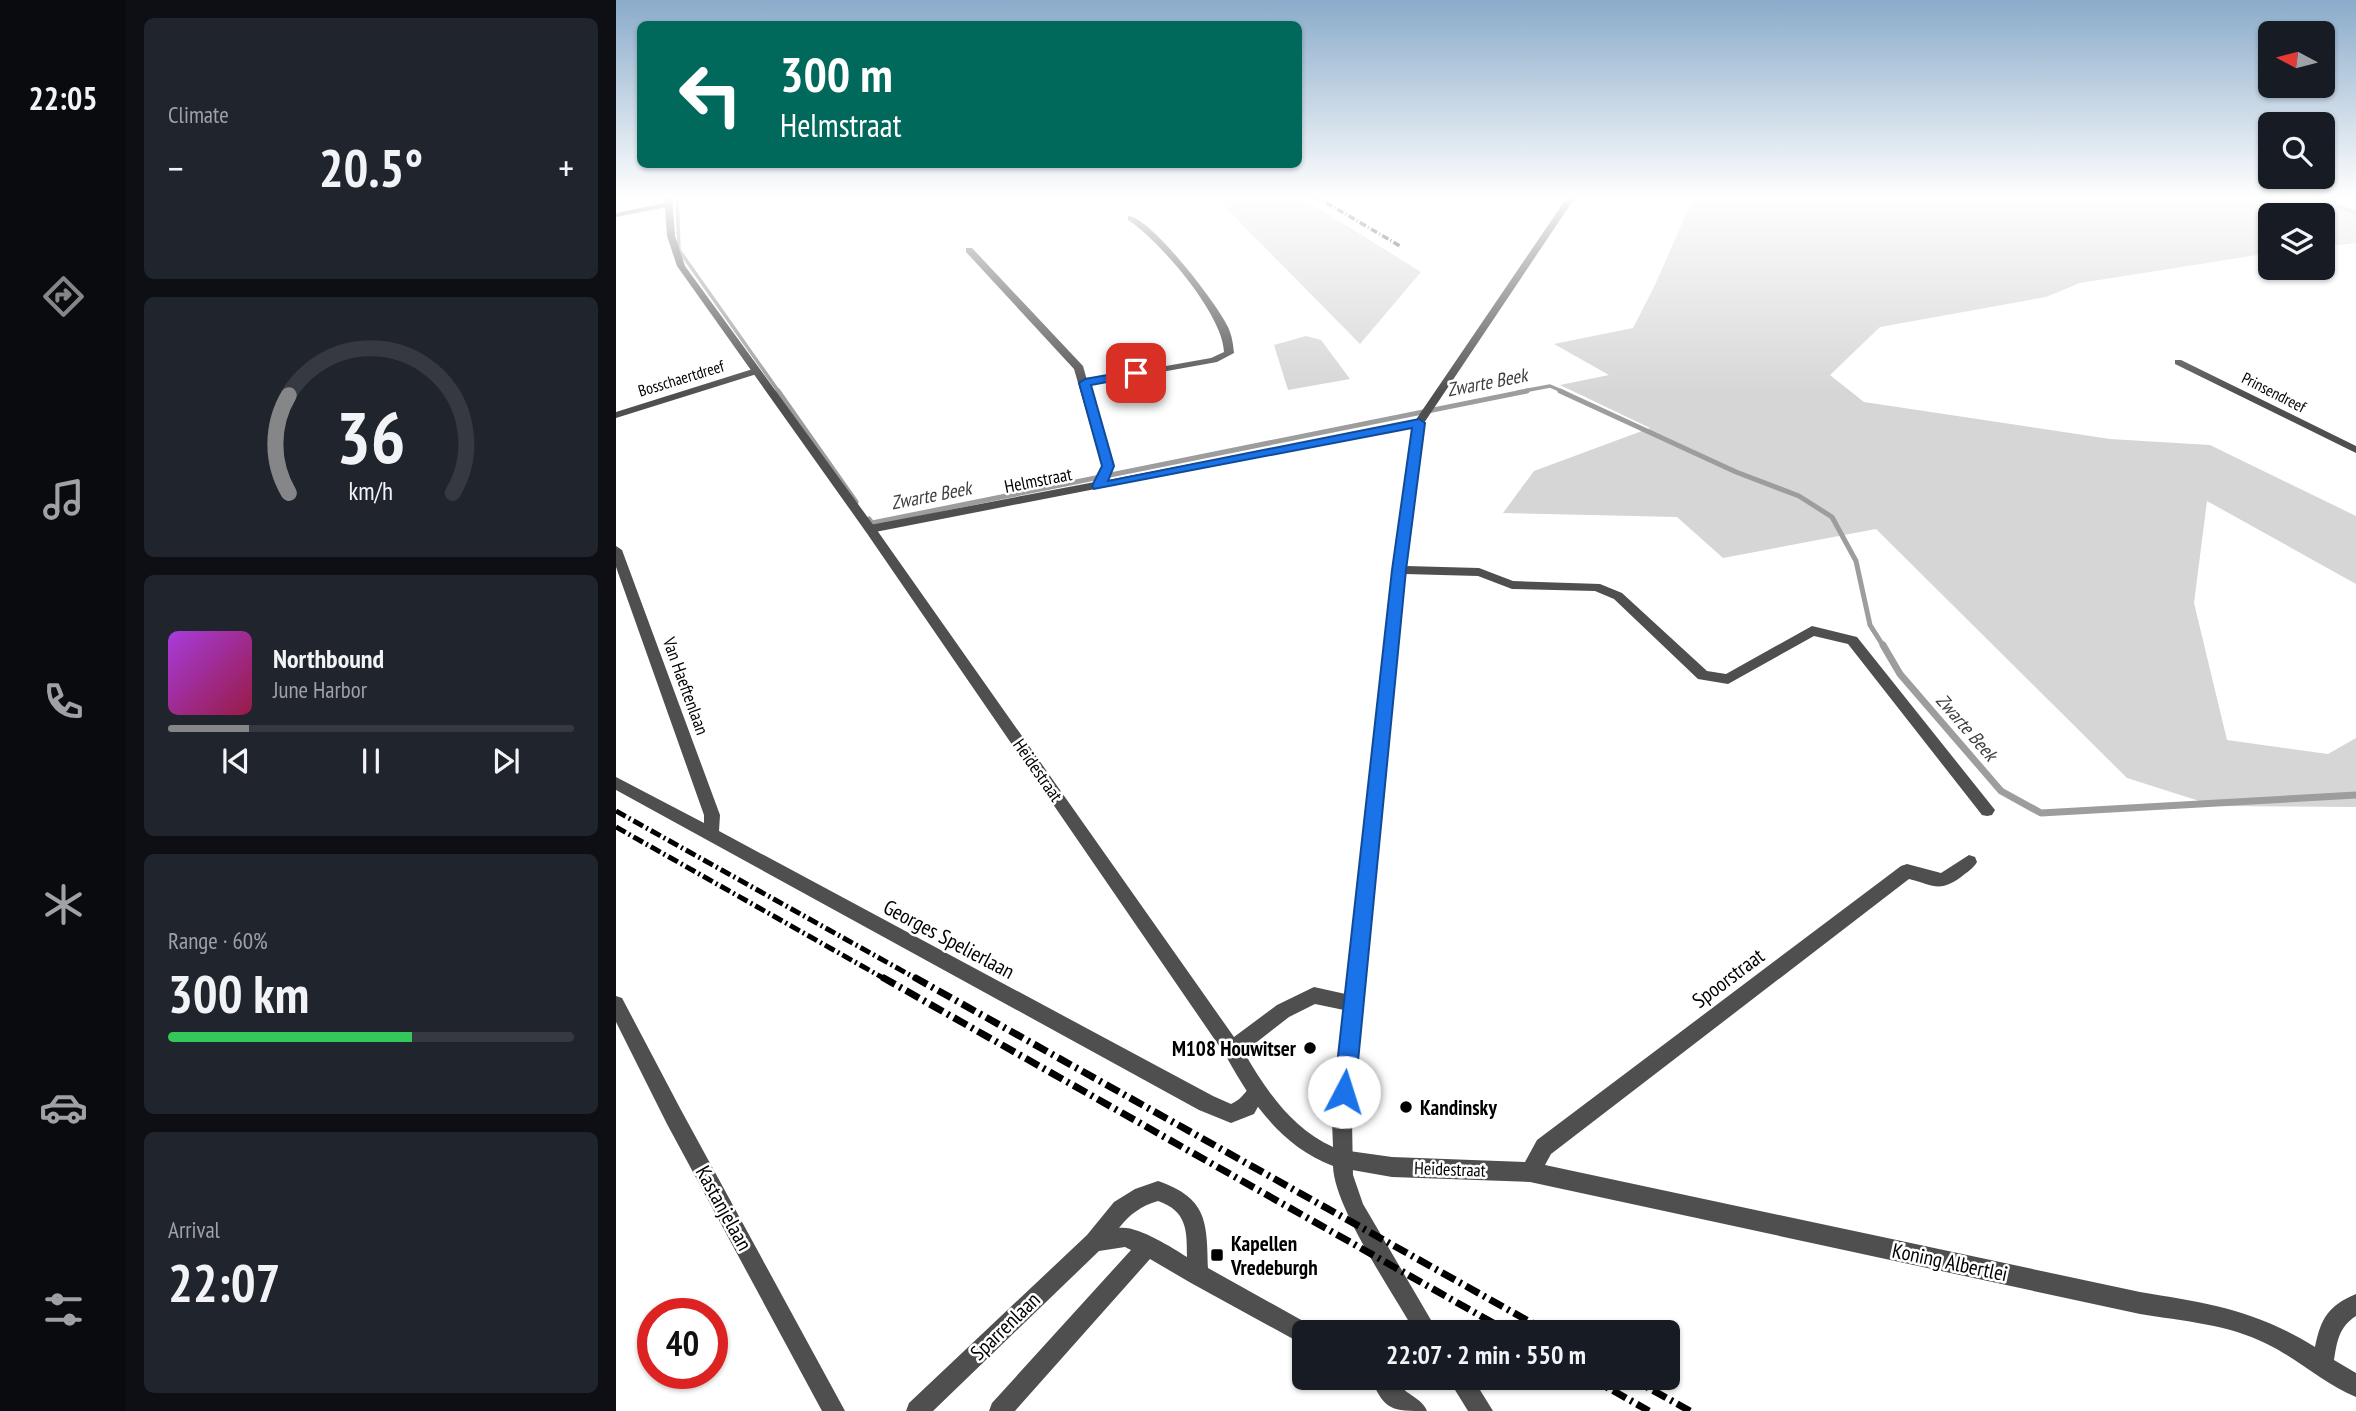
<!DOCTYPE html>
<html lang="en">
<head>
<meta charset="utf-8">
<style>
  :root { --surface:#171b24; --page:#20242c; --text:#f1f3f6; --muted:#9ea1a6; --line:#363941; --accent:#858687 }
  body { margin:0; font-family:"PT Sans Narrow",sans-serif; background:var(--page); color:var(--text); height:100vh; display:flex; flex-direction:column; font-size:26px; white-space:nowrap }
  * { box-sizing:border-box; margin:0 }
  p { font-size:23px; color:var(--muted) }
  .icon { flex:none; width:38px; height:38px; fill:none; stroke:currentColor; stroke-width:2; stroke-linecap:round; stroke-linejoin:round }
  .map { position:relative; flex:1; overflow:hidden }
  .panel { display:flex; flex-direction:column; gap:18px; padding:18px; background:#0d0f14; width:490px }
  .panel>* { flex:none }
  .hud { position:absolute; left:21px; top:21px; width:665px; height:147px; border-radius:10px; box-shadow:0 2px 5px #0004; background:#00695c; color:#fff; overflow:hidden }
  .needle { width:46px; rotate:277deg }
  .controls { position:absolute; left:1642px; top:21px; display:grid; gap:14px }
  .controls a { display:grid; place-items:center; width:77px; height:77px; border-radius:10px; background:var(--surface); box-shadow:0 2px 5px #0004; font-size:35px }
  .speed { position:absolute; left:21px; top:1298px; display:flex; gap:14px; font-size:35px; font-weight:700; text-align:center }
  .speed>* { display:grid; place-content:center; width:91px; height:91px; border-radius:50%; background:var(--surface); box-shadow:0 2px 5px #0004; line-height:1 }
  .speed .limit { border:10px solid #d22; background:#fff; color:#111 }
  .pin { position:absolute; display:grid; place-items:center; width:60px; height:60px; color:#fff; margin:-30px; border-radius:14px; box-shadow:0 4px 10px #0006 }
  .me { position:absolute; width:77px; margin:-38px; rotate:5deg; stroke-linejoin:round; filter:drop-shadow(0 0 5px #0008) }
  .turn { display:flex; align-items:center; gap:24px; height:147px; padding:0 28px; font-size:32px }
  .turn .icon { width:91px; height:91px; stroke-width:2.5 }
  .turn b { display:block; font-size:49px; line-height:60px }
  .big { font-size:52px; font-weight:600; line-height:1.1 }
  .panel .widget { flex:1; display:flex; flex-direction:column; justify-content:center; gap:10px; min-width:0; padding:0 24px; border-radius:10px; background:var(--page) }
  .panel .dial { align-items:center; gap:0 }
  .dial svg { height:182px; overflow:visible; fill:none; stroke:var(--line); stroke-width:7; stroke-linecap:round; text-anchor:middle }
  .dial text { fill:var(--text); stroke:none }
  .song { display:flex; align-items:center; gap:21px }
  .cover { width:84px; height:84px; border-radius:10px; background:linear-gradient(135deg,hsl(280 70% 55%),hsl(340 70% 35%)) }
  .played { height:7px; border-radius:4px; background:linear-gradient(90deg,var(--accent) 20%,var(--line) 20%) }
  .keys { display:flex; justify-content:space-around; direction:ltr }
  .heat { display:flex; justify-content:space-between; align-items:center; font-size:38px; direction:ltr }
  .charge { height:10px; border-radius:5px; background:linear-gradient(90deg,#34c759 60%,var(--line) 0) }
  .trip { position:absolute; left:676px; top:1320px; width:388px; height:70px; border-radius:10px; background:var(--surface); box-shadow:0 2px 5px #0004; font-weight:600; line-height:70px; text-align:center }
  main { display:flex; flex:1; min-height:0 }
  .tab-bar { display:flex; flex-direction:column; width:126px; justify-content:space-around; align-items:center; background:#090b0e; color:var(--muted) }
  .tab-bar .icon { width:49px; height:49px }
  .tab-bar .active { color:var(--accent) }
  .tab-bar b { font-size:32px; color:var(--text) }
  .map>svg:first-child { display:block }
  .green { fill:#d6d6d6 }
  .lines { fill:none; stroke-linecap:round; stroke-linejoin:round }
  .stream-far2 { stroke:#9d9d9d; stroke-width:3.5 }
  .stream-far1 { stroke:#9d9d9d; stroke-width:5 }
  .stream { stroke:#9d9d9d; stroke-width:7 }
  .minor { fill:#4f4f4f; fill-rule:evenodd }
  .tertiary { fill:#4f4f4f; fill-rule:evenodd }
  .rail-far2 { stroke:#000; stroke-width:3.5; stroke-dasharray:7 2.5 1 2.5; stroke-linecap:butt }
  .rail-far1 { stroke:#000; stroke-width:5; stroke-dasharray:11 3.5 2 3.5; stroke-linecap:butt }
  .rail { stroke:#000; stroke-width:7; stroke-dasharray:15 5 2.5 5; stroke-linecap:butt }
  .route { fill:#1a73e8; stroke:#114b97; stroke-width:2 }
  .poi-dot { fill:#000; stroke:#fff; stroke-width:2.5 }
  .labels { text-anchor:middle; dominant-baseline:central; stroke-width:5; stroke-linejoin:round; paint-order:stroke }
  .far-street-label { font-size:16px; fill:#000; stroke:#fff }
  .street-label { font-size:18px; fill:#000; stroke:#fff }
  .water-label { font-size:19px; font-style:italic; fill:#3e3e3e; stroke:#fff }
  .near-street-label { font-size:21px; fill:#000; stroke:#fff }
  .near-poi-label { font-size:21px; font-weight:bold; fill:#000; stroke:#fff; text-anchor:start }
</style>
</head>
<body>
<main>
<nav class="tab-bar">
<b>22:05</b>
<svg class="icon active" aria-label="directions" viewBox="0 0 24 24"><path d="M12 3l9 9-9 9-9-9zM9 14v-3h6M13 9l2 2-2 2"/></svg>
<svg class="icon" aria-label="music" viewBox="0 0 24 24"><path d="M9 18V5l10-2v13"/><circle cx="6" cy="18" r="3"/><circle cx="16" cy="16" r="3"/></svg>
<svg class="icon" aria-label="phone" viewBox="0 0 24 24"><path d="M5 4h4l2 5-3 2q2 4 5 5l2-3 5 2v4C11 20 4 13 5 4z"/></svg>
<svg class="icon" aria-label="climate" viewBox="0 0 24 24"><path d="M12 3v18M4 7l16 10M4 17L20 7"/></svg>
<svg class="icon" aria-label="car" viewBox="0 0 24 24"><path d="M5 17H2v-5l4-1 3-4h7l3 4 3 1v5h-3M9 17h6M6 11h13"/><circle cx="7" cy="17" r="2"/><circle cx="17" cy="17" r="2"/></svg>
<svg class="icon" aria-label="filters" viewBox="0 0 24 24"><path d="M4 7h16M4 17h16"/><circle cx="9" cy="7" r="2"/><circle cx="15" cy="17" r="2"/></svg>
</nav>
<section class="panel">
<div class="widget"><p>Climate</p>
<div class="heat"><a>−</a><b class="big">20.5°</b><a>+</a></div>
</div>
<div class="widget dial"><svg viewBox="0 0 100 80">
<path d="M14 69A42 42 0 1 1 86 69"/>
<path d="M14 69A42 42 0 0 1 14 26" stroke="#858687"/>
<text x="50" y="56" font-size="32" font-weight="700">36</text>
<text x="50" y="72" font-size="11">km/h</text>
</svg></div>
<div class="widget">
<div class="song"><i class="cover"></i><div><b>Northbound</b><p>June Harbor</p></div></div>
<div class="played"></div>
<div class="keys"><svg class="icon" aria-label="previous" viewBox="0 0 24 24"><path d="M18 5L8 12l10 7zM5 5v14"/></svg><svg class="icon" aria-label="pause" viewBox="0 0 24 24"><path d="M8 5v14M16 5v14"/></svg><svg class="icon" aria-label="next" viewBox="0 0 24 24"><path d="M6 5l10 7-10 7zM19 5v14"/></svg></div>
</div>
<div class="widget"><p>Range · 60%</p><b class="big">300 km</b><div class="charge"></div></div>
<div class="widget"><p>Arrival</p><b class="big">22:07</b></div>
</section>
<div class="map">
<svg width="1740" height="1411" viewBox="0 0 1740 1411">
  <rect width="100%" height="100%" fill="#fff"/>
  <path class="green" d="M 567,196 L 683,196 L 805,272 L 744,344 L 603,201 L 570,199 Z
    M 1078,196 L 1702,196 L 1740,211 L 1740,243 L 1706,247 L 1706,215 L 1654,215 L 1654,253 L 1464,283 L 1430,297 L 1264,327 L 1214,375 L 1248,402 L 1494,439 L 1594,445 L 1740,516 L 1740,584 L 1591,501 L 1578,603 L 1611,740 L 1712,754 L 1740,738 L 1740,807 L 1599,806 L 1511,778 L 1260,529 L 1107,558 L 1061,517 L 887,513 L 918,471 L 1034,428 L 944,385 L 993,375 L 938,344 L 1017,328 L 1038,287 Z
    M 690,336 L 705,340 L 734,379 L 672,390 L 658,345 Z"/>
  <g class="lines">
    <path class="stream-far2" d="M 61,196 L 63,250 L 163,392
      M 1697,196 L 1740,213
      M 902,392 L 934,386 L 948,392"/>
    <path class="stream-far1" d="M 162,391 L 240,502
      M 944,391 L 1120,472 L 1183,496 L 1216,517 L 1240,561 L 1254,625 L 1268,647
      M 253,519 L 256,523 L 911,391"/>
    <path class="stream" d="M 1267,645 L 1284,674 L 1385,791 L 1425,813 L 1740,795"/>
    <path class="minor" d="M 952,196 L 960,196 L 808,423 L 790,566 L 863,568 L 897,581 L 984,584 L 1006,593 L 1091,671 L 1110,674 L 1196,626 L 1241,637 L 1379,810 L 1376,815 L 1371,816 L 1366,815 L 1232,644 L 1198,636 L 1112,684 L 1082,679 L 998,599 L 979,591 L 896,589 L 862,576 L 789,574 L 746,1003 L 743,1009 L 737,1011 L 731,1009 L 728,1003 L 777,570 L 797,427 L 254,533 L 248,529 L 254,525 L 479,482 L 486,466 L 458,369 L 350,252 L 350,248 L 356,248 L 467,366 L 471,380 L 595,358 L 608,352 C 607,314 543,240 512,220 L 512,216 C 534,216 602,305 612,327 C 616,336 617,343 618,353 L 601,362 L 473,385 L 498,466 L 492,480 L 799,421 Z
      M 53,202 L 56,202 L 56,206 L 0,217 L 0,213 Z
      M 1559,360 L 1565,360 L 1740,446 L 1740,453 L 1559,364 Z
      M 140,368 L 145,371 L 144,373 L 0,418 L 0,412 Z
      M 0,546 L 6,550 L 104,815 L 103,831 L 597,1096 L 615,1104 C 629,1098 629,1088 641,1083 L 648,1085 L 650,1092 L 638,1114 L 615,1123 L 583,1110 L 0,790 L 0,777 L 88,823 L 88,815 L 0,567 Z
      M 1353,855 L 1359,857 L 1361,862 C 1357,869 1351,872 1345,877 C 1323,893 1317,885 1293,879 L 935,1154 L 929,1165 L 1524,1292 C 1591,1303 1640,1310 1699,1347 C 1705,1318 1712,1306 1740,1294 L 1740,1316 C 1723,1327 1721,1341 1718,1360 L 1740,1373 L 1740,1397 C 1708,1384 1682,1359 1651,1344 C 1612,1324 1566,1321 1524,1314 L 914,1182 L 776,1177 L 719,1167 L 716,1160 L 719,1153 L 726,1150 L 776,1157 L 909,1162 L 921,1140 L 1285,866 L 1291,864 L 1325,873 Z
      M 0,996 L 6,998 L 65,1110 L 229,1411 L 206,1411 L 51,1124 L 0,1022 Z
      M 542,1181 C 591,1198 591,1221 592,1268 L 696,1326 L 698,1332 L 688,1332 L 688,1345 L 575,1283 L 534,1259 L 399,1411 L 373,1411 L 376,1403 L 515,1250 L 509,1247 L 483,1251 L 317,1411 L 290,1411 L 293,1403 L 471,1235 L 498,1202 L 519,1189 ZM 542,1201 C 571,1211 571,1230 571,1257 C 555,1247 521,1225 503,1228 C 514,1214 525,1206 542,1201 Z
      M 754,1377 L 778,1377 C 788,1396 805,1396 811,1411 C 775,1411 769,1411 754,1377 Z"/>
    <path class="tertiary" d="M 48,196 L 56,196 L 59,236 L 69,266 L 258,526 L 618,1037 L 661,1005 L 698,987 L 743,997 L 746,1003 L 736,1120 L 737,1175 L 747,1204 L 822,1332 L 799,1332 C 777,1293 718,1207 717,1166 C 665,1146 636,1103 610,1056 L 250,532 L 61,266 L 51,236 ZM 699,1004 L 728,1010 L 716,1120 L 717,1147 C 676,1129 649,1089 628,1052 L 673,1017 Z
      M 831,1377 L 856,1377 L 877,1411 L 852,1411 Z"/>
    <path class="rail-far2" d="M 699,196 L 784,246"/>
    <path class="rail-far1" d="M 0,811 L 301,979
      M 0,827 L 269,979"/>
    <path class="rail" d="M 266,977 L 893,1332
      M 298,977 L 932,1332
      M 973,1377 L 1033,1411
      M 1013,1377 L 1074,1411"/>
  </g>
  <linearGradient id="sky" x2="0" y2="1"><stop stop-color="#8aabca"/><stop offset="0.5" stop-color="#fff"/><stop offset="1" stop-color="#fff" stop-opacity="0"/></linearGradient>
  <rect width="1740" height="394" fill="url(#sky)"/>
  <path class="route" d="M 520,370 L 524,371 L 524,376 L 475,385 L 498,466 L 492,481 L 803,419 L 809,423 L 790,570 L 739,1092 L 736,1100 L 728,1103 L 721,1100 L 718,1092 L 776,570 L 796,428 L 478,489 L 476,486 L 486,466 L 463,383 L 469,379 Z"/>
  <g class="poi-dot">
    <circle cx="694" cy="1048" r="7"/>
    <circle cx="790" cy="1107" r="7"/>
    <rect x="594" y="1248" width="14" height="14" rx="3.5"/>
  </g>
  <g class="labels">
    <g class="far-street-label">
      <text transform="translate(65 378) rotate(-17)">Bosschaertdreef</text>
      <text transform="translate(1658 392) rotate(27)">Prinsendreef</text>
    </g>
    <g class="street-label">
      <text transform="translate(422 480) rotate(-11)">Helmstraat</text>
      <text transform="translate(70 686) rotate(70)">Van Haeftenlaan</text>
      <text transform="translate(422 770) rotate(55)">Heidestraat</text>
      <text transform="translate(834 1169) rotate(2)">Heidestraat</text>
    </g>
    <g class="water-label">
      <text transform="translate(871 382) rotate(-11)">Zwarte Beek</text>
      <text transform="translate(315 495) rotate(-11)">Zwarte Beek</text>
      <text transform="translate(1351 727) rotate(49)">Zwarte Beek</text>
    </g>
    <g class="near-street-label">
      <text transform="translate(333 939) rotate(28)">Georges Spelierlaan</text>
      <text transform="translate(1112 978) rotate(-37)">Spoorstraat</text>
      <text transform="translate(108 1208) rotate(61)">Kastanjelaan</text>
      <text transform="translate(1334 1262) rotate(12)">Koning Albertlei</text>
      <text transform="translate(389 1326) rotate(-44)">Sparrenlaan</text>
    </g>
    <g class="near-poi-label">
      <text x="680" y="1048" text-anchor="end">M108 Houwitser</text>
      <text x="804" y="1107">Kandinsky</text>
      <text x="615" y="1243">Kapellen<tspan x="615" dy="24">Vredeburgh</tspan></text>
    </g>
  </g>
</svg>
<div class="controls">
<a><svg class="needle" viewBox="-14 -14 28 28"><path d="M0-13l5 13h-10z" fill="#e53935"/><path d="M0 13l5-13h-10z" fill="#9ea1a6"/></svg></a>
<a><svg class="icon" aria-label="search" viewBox="0 0 24 24"><circle cx="10" cy="10" r="6"/><path d="M15 15l6 6"/></svg></a>
<a><svg class="icon" aria-label="layers" viewBox="0 0 24 24"><path d="M12 4l9 5-9 5-9-5zM3 14l9 5 9-5"/></svg></a>
</div>
<div class="speed"><div class="limit">40</div></div>
<div class="pin" style="left:520px;top:373px;background:#d93025"><svg class="icon" aria-label="arrive" viewBox="0 0 24 24"><path d="M6 21V4h12l-3 4 3 4H6"/></svg></div>
<svg class="me" style="left:728px;top:1092px" viewBox="-20 -20 40 40"><circle r="19" fill="#fff"/><path d="M0-13L10 11 0 6-10 11z" fill="#1a73e8"/></svg>
<div class="trip">22:07 · 2 min · 550 m</div>
<div class="hud">
<div class="turn"><svg class="icon" aria-label="left" viewBox="0 0 24 24"><path d="M17 20v-9H6M10 6l-5 5 5 5"/></svg><div><b>300 m</b>Helmstraat</div></div>
</div>
</div>
</main>
</body>
</html>
